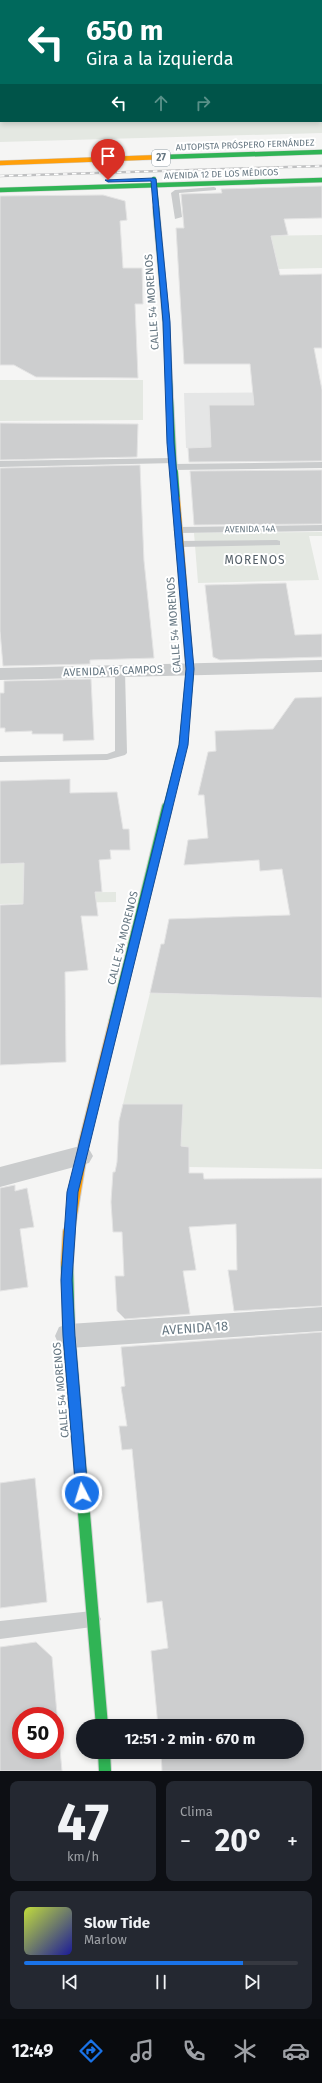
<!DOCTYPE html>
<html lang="es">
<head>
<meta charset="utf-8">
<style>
  :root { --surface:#171b24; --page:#242831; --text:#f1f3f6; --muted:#9ea1a6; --line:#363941; --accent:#1a73e8 }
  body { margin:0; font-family:"Fira Sans",sans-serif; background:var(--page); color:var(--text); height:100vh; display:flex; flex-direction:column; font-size:15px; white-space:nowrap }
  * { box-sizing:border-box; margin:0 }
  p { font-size:13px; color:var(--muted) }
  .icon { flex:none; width:22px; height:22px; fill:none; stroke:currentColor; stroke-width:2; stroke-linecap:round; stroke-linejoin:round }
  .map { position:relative; height:1771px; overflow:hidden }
  .side { display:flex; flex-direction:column; gap:10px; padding:10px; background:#0d0f14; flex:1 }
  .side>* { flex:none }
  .banner { position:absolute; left:0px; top:0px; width:322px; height:122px; box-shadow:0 2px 6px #0003; background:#00695c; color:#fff; overflow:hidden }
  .speed { position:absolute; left:12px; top:1707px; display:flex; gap:8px; font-size:20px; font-weight:700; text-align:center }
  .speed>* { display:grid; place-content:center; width:52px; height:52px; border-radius:50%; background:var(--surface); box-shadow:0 2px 6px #0003; line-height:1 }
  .speed .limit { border:6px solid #d22; background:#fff; color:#111 }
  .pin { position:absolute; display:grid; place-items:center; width:34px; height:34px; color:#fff; margin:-41px -17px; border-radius:50% 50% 50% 0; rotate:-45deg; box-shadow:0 0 4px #0007 }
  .pin .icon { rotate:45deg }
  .me { position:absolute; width:44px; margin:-22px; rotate:355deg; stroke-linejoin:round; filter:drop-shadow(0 0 3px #0008) }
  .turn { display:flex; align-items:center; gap:14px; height:84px; padding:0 20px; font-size:18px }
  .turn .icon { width:52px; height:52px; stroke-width:2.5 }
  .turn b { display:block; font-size:28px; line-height:34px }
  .lanes { display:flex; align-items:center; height:38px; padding:0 20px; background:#0003; justify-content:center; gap:20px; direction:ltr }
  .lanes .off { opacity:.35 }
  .big { font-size:30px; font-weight:700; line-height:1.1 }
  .side .tile { flex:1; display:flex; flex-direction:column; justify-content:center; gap:6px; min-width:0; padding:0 14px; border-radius:8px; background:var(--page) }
  .side .dial { align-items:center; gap:0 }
  .dial b { font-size:52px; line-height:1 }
  .song { display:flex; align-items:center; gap:12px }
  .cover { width:48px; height:48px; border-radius:6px; background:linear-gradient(135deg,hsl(70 70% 55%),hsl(240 70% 35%)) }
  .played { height:4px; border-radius:2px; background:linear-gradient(90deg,var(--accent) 80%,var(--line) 80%) }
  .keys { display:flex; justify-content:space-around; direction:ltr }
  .heat { display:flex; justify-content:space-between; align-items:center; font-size:22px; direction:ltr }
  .side .tiles { flex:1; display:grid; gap:10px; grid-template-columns:1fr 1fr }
  .tile:last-child { grid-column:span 2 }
  .trip { position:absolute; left:76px; top:1719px; width:228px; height:40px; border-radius:20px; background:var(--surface); box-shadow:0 2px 6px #0003; font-weight:700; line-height:40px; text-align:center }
  .dock { display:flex; height:64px; justify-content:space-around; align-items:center; background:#090b0e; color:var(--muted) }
  .dock .icon { width:28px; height:28px }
  .dock .selected { color:var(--accent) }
  .dock b { font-size:18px; color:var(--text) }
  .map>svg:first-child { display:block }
  .built { fill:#e5e6e6 }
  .green { fill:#e4e8e2; fill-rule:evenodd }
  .building { fill:#cdcecf; stroke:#e4e4e4; fill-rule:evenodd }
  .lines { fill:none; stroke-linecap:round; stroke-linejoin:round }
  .fast-far4-casing { stroke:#d1d1d2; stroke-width:5.5 }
  .fast-far3-casing { stroke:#d1d1d2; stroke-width:8 }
  .fast-far2-casing { stroke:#d1d1d2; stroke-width:9 }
  .fast-far1-casing { stroke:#d1d1d2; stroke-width:12 }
  .fast-casing { stroke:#d1d1d2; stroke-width:14 }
  .slow-far3-casing { stroke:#d1d1d2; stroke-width:5.5 }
  .slow-far2-casing { stroke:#d1d1d2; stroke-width:9 }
  .slow-far1-casing { stroke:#d1d1d2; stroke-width:12 }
  .slow-casing { stroke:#d1d1d2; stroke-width:14 }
  .lane { fill:#cacccd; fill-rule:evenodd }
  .street { fill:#cacccd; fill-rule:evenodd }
  .fast-far4 { stroke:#30b455; stroke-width:4.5 }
  .fast-far3 { stroke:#30b455; stroke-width:6 }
  .fast-far2 { stroke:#30b455; stroke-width:8 }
  .fast-far1 { stroke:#30b455; stroke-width:10 }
  .fast { stroke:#30b455; stroke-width:12 }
  .slow-far3 { stroke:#ff9f0a; stroke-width:4.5 }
  .slow-far2 { stroke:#ff9f0a; stroke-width:8 }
  .slow-far1 { stroke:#ff9f0a; stroke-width:10 }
  .slow { stroke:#ff9f0a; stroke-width:12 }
  .rail-casing { stroke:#c0c1c2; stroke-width:2.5 }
  .rail { stroke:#fff; stroke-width:1.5; stroke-dasharray:4.5; stroke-linecap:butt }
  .route { fill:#1a73e8; stroke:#114b97 }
  .labels { text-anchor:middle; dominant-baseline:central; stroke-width:4; stroke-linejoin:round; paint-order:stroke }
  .far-street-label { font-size:9px; fill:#667782; stroke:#fff }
  .shield { fill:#fff; stroke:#94a0a8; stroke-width:1 }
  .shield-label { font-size:10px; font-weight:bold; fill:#667782 }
  .street-label { font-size:11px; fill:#667782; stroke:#fff }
  .neighbourhood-label { font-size:12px; letter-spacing:1px; fill:#545f68; stroke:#fff }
  .near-street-label { font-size:13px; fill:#667782; stroke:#fff }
</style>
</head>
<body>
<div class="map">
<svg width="322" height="1771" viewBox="0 0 322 1771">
  <rect width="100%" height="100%" fill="#f5f5f4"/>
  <path class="built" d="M 322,392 L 322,446 L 186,448 L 184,393 Z"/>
  <path class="green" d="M 0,0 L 322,0 L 322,133 L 0,142 ZM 1,1 L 321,1 L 321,121 L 1,121 Z
    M 322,235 L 322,268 L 278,269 L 177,237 Z
    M 0,380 L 143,380 L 143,420 L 0,421 Z
    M 322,532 L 322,536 L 309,536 L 319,580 L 198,583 L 194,533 Z
    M 24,863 L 23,893 L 116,892 L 116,902 L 0,904 L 0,864 Z
    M 150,993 L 322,998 L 322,1169 L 189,1167 L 189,1147 L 181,1146 L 182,1104 L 123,1104 Z"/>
  <path class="building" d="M 322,186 L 322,218 L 284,219 L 288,235 L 271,236 L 280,275 L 322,274 L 322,348 L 314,348 L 322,390 L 322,461 L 189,462 L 188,448 L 211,447 L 209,405 L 254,405 L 250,364 L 184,364 L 176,228 L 184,228 L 181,194 L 222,193 L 221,189 Z
    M 103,195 L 125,201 L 127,220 L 120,221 L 123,268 L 142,268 L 143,304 L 135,304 L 138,378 L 36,377 L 14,365 L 0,365 L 0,196 Z
    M 0,423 L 138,424 L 137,457 L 0,460 Z
    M 140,465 L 144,561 L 154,658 L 90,660 L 90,664 L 3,666 L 0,631 L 0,468 Z
    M 322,470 L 322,524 L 194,525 L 190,471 Z
    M 286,583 L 295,635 L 322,634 L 322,657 L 220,660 L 213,657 L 205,585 Z
    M 91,679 L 94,740 L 63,741 L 63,734 L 32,734 L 32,731 L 5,732 L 5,728 L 0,728 L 0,693 L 4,693 L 4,681 Z
    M 322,697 L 322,998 L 150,993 L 161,944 L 164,944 L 169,919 L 290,915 L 282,869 L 260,871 L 259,860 L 184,865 L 188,840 L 208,838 L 204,795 L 198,795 L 208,752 L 216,751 L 215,731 L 273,729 L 295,698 Z
    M 70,779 L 70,793 L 117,792 L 123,829 L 129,829 L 130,850 L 110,850 L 111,859 L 99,860 L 102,892 L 95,892 L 98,916 L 81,916 L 88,970 L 65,972 L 66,1062 L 0,1065 L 0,905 L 23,904 L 24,863 L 0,864 L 0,781 Z
    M 123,1104 L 183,1104 L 181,1146 L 189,1147 L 189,1173 L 203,1173 L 204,1179 L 322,1178 L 322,1306 L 234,1311 L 228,1270 L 237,1270 L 236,1224 L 189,1227 L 196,1270 L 183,1271 L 190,1314 L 125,1319 L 117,1311 L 115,1276 L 124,1276 L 122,1232 L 113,1232 L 111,1202 L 113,1172 L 115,1172 L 117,1162 L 119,1121 Z
    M 15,1185 L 15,1191 L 27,1188 L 34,1227 L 20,1229 L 28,1287 L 0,1291 L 0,1188 Z
    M 322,1332 L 322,1771 L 162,1771 L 161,1752 L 297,1752 L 297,1726 L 158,1726 L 151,1651 L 168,1648 L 162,1601 L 147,1603 L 132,1449 L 122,1450 L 119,1426 L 127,1426 L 121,1387 L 125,1386 L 121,1347 Z
    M 35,1478 L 47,1602 L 0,1608 L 0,1483 Z
    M 36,1642 L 52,1657 L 62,1771 L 0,1771 L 0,1647 ZM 21,1716 L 55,1716 L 55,1750 L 21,1750 Z"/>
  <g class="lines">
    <g class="fast-far4-casing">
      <path id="fast-far4" d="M 163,157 L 322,152
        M 154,179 L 157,209
        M 0,190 L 322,180"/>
    </g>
    <g class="fast-far3-casing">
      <path id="fast-far3" d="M 156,208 L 166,322 L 174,473"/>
    </g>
    <g class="fast-far2-casing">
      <path id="fast-far2" d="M 174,472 L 176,499
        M 167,808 L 183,745 L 190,672"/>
    </g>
    <g class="fast-far1-casing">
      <path id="fast-far1" d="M 114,1022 L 167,807"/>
    </g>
    <g class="fast-casing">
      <path id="fast" d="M 67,1264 L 69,1336 L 102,1726
        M 104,1752 L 105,1771"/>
    </g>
    <g class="slow-far3-casing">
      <path id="slow-far3" d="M 0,163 L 163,157"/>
    </g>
    <g class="slow-far2-casing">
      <path id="slow-far2" d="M 176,499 L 190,672"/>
    </g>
    <g class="slow-far1-casing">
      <path id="slow-far1" d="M 69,1233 L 84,1142 L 114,1022"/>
    </g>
    <g class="slow-casing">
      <path id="slow" d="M 67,1264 L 69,1232"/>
    </g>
    <path class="lane" d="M 214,187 L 216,188 L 216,190 L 179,193 L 182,217 L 175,219 L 171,193 L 175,190 Z
      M 172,458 L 176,461 L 175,463 L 0,467 L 0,461 Z
      M 322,462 L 322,468 L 173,470 L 169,467 L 173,464 Z
      M 322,525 L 322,531 L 178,533 L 173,530 L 178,527 Z
      M 277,540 L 280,541 L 280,545 L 179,547 L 174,544 L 179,541 Z
      M 120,668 L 125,671 L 127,753 L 125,755 L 107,760 L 0,762 L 0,756 L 107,754 L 115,751 L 115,671 Z
      M 92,1611 L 98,1613 L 101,1619 L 98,1625 L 92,1627 L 0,1639 L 0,1621 Z"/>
    <path class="street" d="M 322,660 L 322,672 L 0,680 L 0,668 Z
      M 80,1146 L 89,1149 L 93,1156 L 89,1163 L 0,1187 L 0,1167 Z
      M 322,1307 L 322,1331 L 69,1348 L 59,1345 L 55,1336 L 59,1327 L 69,1324 Z"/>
    <use href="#fast-far4" class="fast-far4"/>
    <use href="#fast-far3" class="fast-far3"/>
    <use href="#fast-far2" class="fast-far2"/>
    <use href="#fast-far1" class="fast-far1"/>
    <use href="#fast" class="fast"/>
    <use href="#slow-far3" class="slow-far3"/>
    <use href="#slow-far2" class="slow-far2"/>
    <use href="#slow-far1" class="slow-far1"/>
    <use href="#slow" class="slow"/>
    <g class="rail-casing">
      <path id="rail" d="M 0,176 L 322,166"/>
    </g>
    <use href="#rail" class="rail"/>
  </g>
  <path class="route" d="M 154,178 L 156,179 L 170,322 L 174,443 L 194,669 L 188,745 L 78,1192 L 72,1280 L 75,1336 L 88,1493 L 86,1497 L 82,1499 L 78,1497 L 76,1493 L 63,1336 L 61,1280 L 67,1192 L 179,745 L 186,669 L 167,443 L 163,322 L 151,181 L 108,182 L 105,180 Z"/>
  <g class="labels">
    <g class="far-street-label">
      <text transform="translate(245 145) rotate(-2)">AUTOPISTA PRÓSPERO FERNÁNDEZ</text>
      <text transform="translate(221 174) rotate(-2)">AVENIDA 12 DE LOS MÉDICOS</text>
      <text transform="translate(250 529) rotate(-1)">AVENIDA 14A</text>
    </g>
    <rect class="shield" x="152" y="150" width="18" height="16" rx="3"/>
    <g class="shield-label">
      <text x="161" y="158">27</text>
    </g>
    <g class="street-label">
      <text transform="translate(152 302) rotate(-94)">CALLE 54 MORENOS</text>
      <text transform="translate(174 625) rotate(-94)">CALLE 54 MORENOS</text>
      <text transform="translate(113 671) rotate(-2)">AVENIDA 16 CAMPOS</text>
      <text transform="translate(123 938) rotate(-76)">CALLE 54 MORENOS</text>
      <text transform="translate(61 1390) rotate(-95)">CALLE 54 MORENOS</text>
    </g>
    <g class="neighbourhood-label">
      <text x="255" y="560">MORENOS</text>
    </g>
    <g class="near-street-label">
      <text transform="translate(195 1328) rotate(-4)">AVENIDA 18</text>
    </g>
  </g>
</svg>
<div class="speed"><div class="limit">50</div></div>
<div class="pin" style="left:108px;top:180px;background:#d93025"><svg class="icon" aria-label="arrive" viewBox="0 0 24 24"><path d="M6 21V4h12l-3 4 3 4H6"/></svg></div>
<svg class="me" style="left:82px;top:1493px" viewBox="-20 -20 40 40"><circle r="17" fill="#1a73e8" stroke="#fff" stroke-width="3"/><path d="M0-11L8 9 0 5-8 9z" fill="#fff"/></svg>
<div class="trip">12:51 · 2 min · 670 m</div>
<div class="banner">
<div class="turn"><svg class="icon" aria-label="left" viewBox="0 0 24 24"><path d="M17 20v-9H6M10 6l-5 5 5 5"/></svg><div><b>650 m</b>Gira a la izquierda</div></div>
<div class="lanes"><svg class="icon" aria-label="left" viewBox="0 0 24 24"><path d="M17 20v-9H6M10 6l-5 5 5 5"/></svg><svg class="icon off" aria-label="ahead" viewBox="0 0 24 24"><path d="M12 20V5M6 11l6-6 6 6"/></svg><svg class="icon off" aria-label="right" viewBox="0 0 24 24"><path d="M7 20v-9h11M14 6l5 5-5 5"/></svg></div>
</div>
</div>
<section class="side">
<div class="tiles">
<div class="tile dial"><b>47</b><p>km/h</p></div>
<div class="tile"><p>Clima</p>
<div class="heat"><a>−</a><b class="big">20°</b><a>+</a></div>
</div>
<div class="tile">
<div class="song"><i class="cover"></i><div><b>Slow Tide</b><p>Marlow</p></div></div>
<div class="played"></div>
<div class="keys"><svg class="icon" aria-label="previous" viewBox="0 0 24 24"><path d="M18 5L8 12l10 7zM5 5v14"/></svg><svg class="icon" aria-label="pause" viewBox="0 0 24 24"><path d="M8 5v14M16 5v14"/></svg><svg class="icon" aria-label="next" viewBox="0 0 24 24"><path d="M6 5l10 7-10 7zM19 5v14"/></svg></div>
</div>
</div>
</section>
<nav class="dock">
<b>12:49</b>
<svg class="icon selected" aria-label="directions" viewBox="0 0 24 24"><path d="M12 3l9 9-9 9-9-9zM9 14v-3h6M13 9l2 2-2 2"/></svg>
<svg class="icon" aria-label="music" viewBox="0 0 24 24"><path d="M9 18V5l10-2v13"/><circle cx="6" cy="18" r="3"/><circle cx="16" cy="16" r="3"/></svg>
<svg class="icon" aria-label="phone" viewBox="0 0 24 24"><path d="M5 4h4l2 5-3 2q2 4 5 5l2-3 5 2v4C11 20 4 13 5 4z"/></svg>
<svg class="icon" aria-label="climate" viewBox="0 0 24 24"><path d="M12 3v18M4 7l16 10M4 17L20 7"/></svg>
<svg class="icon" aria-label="car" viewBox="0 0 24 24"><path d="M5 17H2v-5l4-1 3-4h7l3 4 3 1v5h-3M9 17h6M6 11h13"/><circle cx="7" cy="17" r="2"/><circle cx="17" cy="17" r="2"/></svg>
</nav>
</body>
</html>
